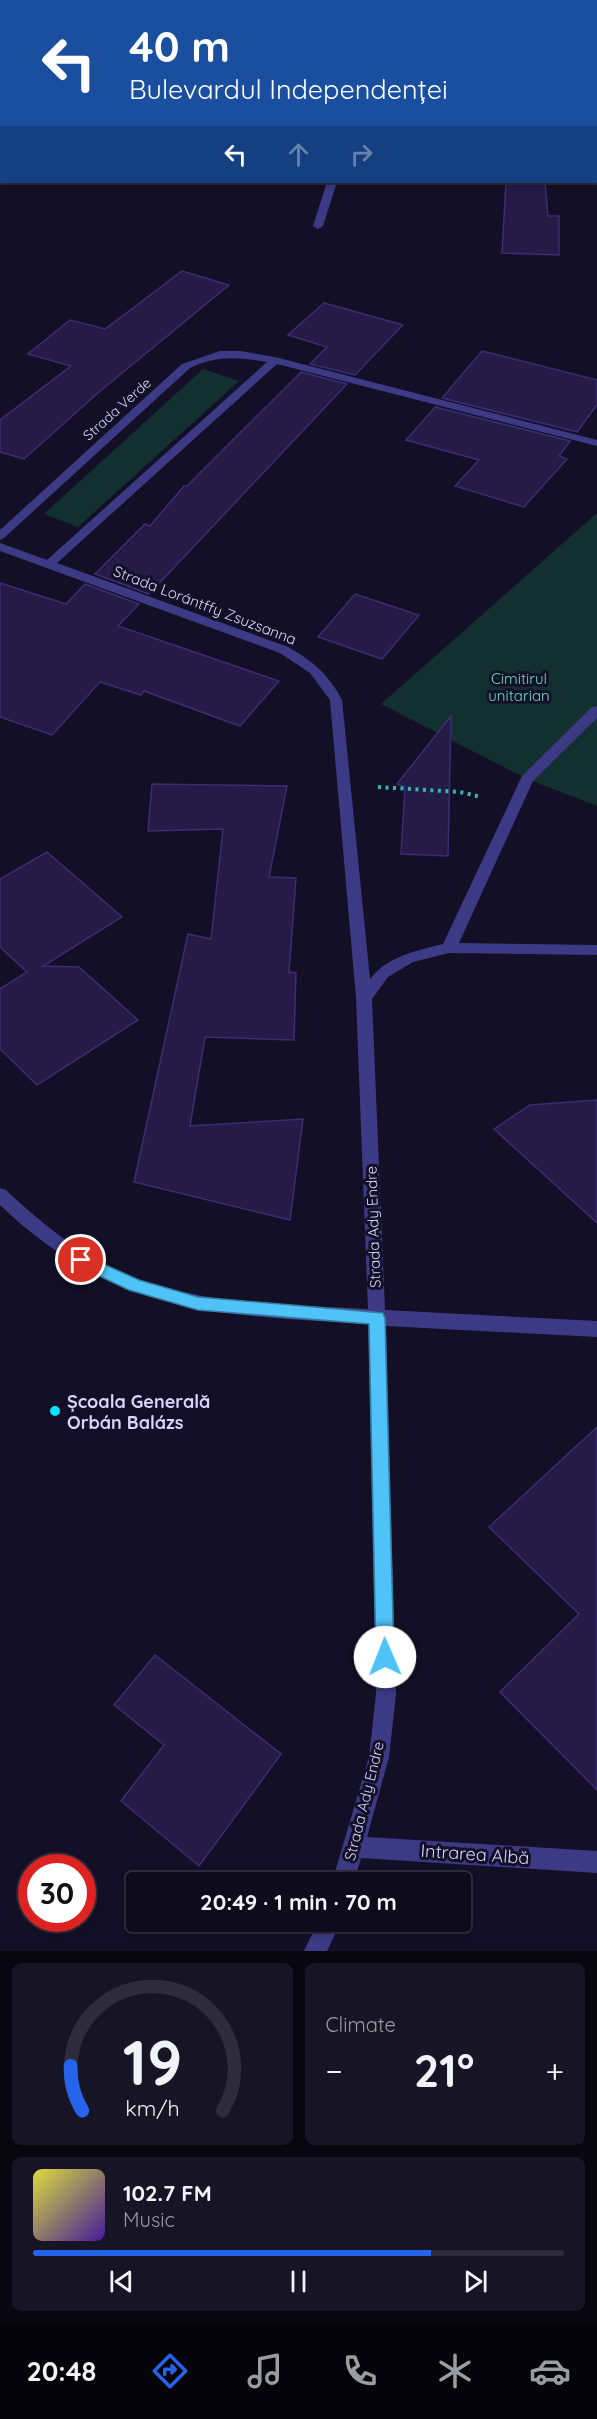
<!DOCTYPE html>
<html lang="en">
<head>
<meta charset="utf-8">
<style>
  :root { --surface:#0e0b1c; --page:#171425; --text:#f1f3f6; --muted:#9b9ba3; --line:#2e2b3b; --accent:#2563eb }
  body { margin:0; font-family:Quicksand,sans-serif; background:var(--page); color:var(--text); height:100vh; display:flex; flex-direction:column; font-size:22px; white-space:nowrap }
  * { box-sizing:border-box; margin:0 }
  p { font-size:20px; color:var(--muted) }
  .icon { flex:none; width:33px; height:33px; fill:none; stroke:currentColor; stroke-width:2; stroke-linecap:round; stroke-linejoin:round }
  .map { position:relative; height:1951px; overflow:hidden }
  .sheet { display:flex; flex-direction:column; gap:12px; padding:12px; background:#08060f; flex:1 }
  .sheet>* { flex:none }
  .banner { position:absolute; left:0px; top:0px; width:597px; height:183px; box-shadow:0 3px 9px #0003,0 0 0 2px var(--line); background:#1a4fa0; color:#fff; overflow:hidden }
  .speed { position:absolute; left:18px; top:1854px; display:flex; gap:12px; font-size:30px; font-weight:700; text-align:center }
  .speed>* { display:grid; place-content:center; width:78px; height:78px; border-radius:50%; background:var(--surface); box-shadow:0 3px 9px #0003,0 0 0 2px var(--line); line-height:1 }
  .speed .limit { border:9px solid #d22; background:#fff; color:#111 }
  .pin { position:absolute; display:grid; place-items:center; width:51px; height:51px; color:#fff; margin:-26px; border:3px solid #fff; border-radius:50%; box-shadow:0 2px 6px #0007 }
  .me { position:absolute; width:66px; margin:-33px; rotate:359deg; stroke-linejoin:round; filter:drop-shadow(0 0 4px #0008) }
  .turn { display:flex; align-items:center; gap:21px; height:126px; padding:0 30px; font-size:27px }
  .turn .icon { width:78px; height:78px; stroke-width:2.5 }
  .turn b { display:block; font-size:42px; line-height:51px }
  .lanes { display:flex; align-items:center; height:57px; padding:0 30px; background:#0003; justify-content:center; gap:30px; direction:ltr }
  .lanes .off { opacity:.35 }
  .big { font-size:45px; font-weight:700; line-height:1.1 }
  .sheet .widget { flex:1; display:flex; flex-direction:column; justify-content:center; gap:9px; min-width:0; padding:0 21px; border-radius:9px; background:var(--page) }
  .sheet .dial { align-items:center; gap:0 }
  .dial svg { height:156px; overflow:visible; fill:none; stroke:var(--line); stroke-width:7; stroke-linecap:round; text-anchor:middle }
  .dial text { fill:var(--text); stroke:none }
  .song { display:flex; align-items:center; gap:18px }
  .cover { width:72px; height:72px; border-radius:9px; background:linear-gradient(135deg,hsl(60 70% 55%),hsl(260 70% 35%)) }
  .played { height:6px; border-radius:3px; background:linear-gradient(90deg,var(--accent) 75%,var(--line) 75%) }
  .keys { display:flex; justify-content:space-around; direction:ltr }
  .heat { display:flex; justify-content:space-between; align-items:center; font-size:33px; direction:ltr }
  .sheet .tiles { flex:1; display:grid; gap:12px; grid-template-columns:1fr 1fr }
  .widget:last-child { grid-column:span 2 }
  .trip { position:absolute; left:126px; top:1872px; width:345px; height:60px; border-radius:6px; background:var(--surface); box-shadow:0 3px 9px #0003,0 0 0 2px var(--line); font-weight:700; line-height:60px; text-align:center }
  .dock { display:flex; height:96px; justify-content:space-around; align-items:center; background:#06040b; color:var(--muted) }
  .dock .icon { width:42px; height:42px }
  .dock .on { color:var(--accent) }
  .dock b { font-size:27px; color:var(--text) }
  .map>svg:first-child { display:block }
  .green { fill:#12302f }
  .building { fill:#241b47; stroke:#3b2d73; stroke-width:1.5 }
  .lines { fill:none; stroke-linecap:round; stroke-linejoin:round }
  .path { stroke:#2fb8b0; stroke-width:4; stroke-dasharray:3 4.5; stroke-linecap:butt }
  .minor { fill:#3d3a85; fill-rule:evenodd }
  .route { fill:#4fc3f7; stroke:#337fa1; stroke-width:1.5 }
  .poi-dot { fill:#00e5ff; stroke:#130f26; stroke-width:2 }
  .labels { text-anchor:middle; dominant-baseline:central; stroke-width:6; stroke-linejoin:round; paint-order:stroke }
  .far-street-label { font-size:14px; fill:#d9d4ff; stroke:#130f26 }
  .street-label { font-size:15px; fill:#d9d4ff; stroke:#130f26 }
  .park-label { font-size:15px; fill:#5fe0c0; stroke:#130f26 }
  .near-poi-label { font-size:18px; font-weight:bold; fill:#d9d4ff; stroke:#130f26; text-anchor:start }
  .near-street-label { font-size:18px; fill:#d9d4ff; stroke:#130f26 }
</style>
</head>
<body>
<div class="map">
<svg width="597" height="1951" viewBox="0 0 597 1951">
  <rect width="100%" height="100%" fill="#130f26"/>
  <path class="green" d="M 203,369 L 239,381 L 78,527 L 44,514 Z
    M 597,513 L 597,806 L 527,779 L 381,704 Z"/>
  <path class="building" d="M 506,182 L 545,182 L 548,216 L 559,216 L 559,255 L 502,253 Z
    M 182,271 L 229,285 L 99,392 L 24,459 L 0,452 L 0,420 L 71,366 L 28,354 L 70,320 L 105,329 Z
    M 324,303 L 403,325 L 355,375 L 310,364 L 327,347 L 288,335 Z
    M 482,351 L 597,380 L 597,405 L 577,432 L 442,398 Z
    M 301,372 L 347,384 L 149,594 L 95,574 L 145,524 L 150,526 L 184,486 L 187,486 Z
    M 435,407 L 570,441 L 559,456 L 567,459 L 524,507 L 455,486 L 479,460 L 406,440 Z
    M 0,583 L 66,604 L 85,584 L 139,604 L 118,626 L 279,681 L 240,726 L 144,691 L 141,695 L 100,682 L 52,735 L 0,717 Z
    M 355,594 L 419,615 L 382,659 L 318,637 Z
    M 451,716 L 448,856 L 401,854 L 405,787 L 397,784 Z
    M 152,784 L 287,786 L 269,877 L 296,878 L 289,972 L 296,973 L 294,1040 L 205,1037 L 190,1126 L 303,1119 L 290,1220 L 134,1182 L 188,934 L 211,939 L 223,829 L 148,831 Z
    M 47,852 L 122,917 L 43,966 L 79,967 L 138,1020 L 37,1085 L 0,1049 L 0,989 L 27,972 L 0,947 L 0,879 Z
    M 597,1100 L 597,1223 L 494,1129 L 530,1105 Z
    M 597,1427 L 597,1790 L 500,1692 L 579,1614 L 489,1527 Z
    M 155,1655 L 281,1754 L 199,1866 L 121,1801 L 164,1745 L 114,1705 Z"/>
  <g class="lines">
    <path class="path" d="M 378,787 L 460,792 L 481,797"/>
    <path class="minor" d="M 36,0 L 44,0 L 44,2 L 36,2 Z
      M 362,0 L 370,0 L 370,2 L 362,2 Z
      M 596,25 L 597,25 L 597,29 L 596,29 Z
      M 0,78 L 2,78 L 0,84 Z
      M 596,122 L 597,122 L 597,128 L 596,128 Z
      M 327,182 L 337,182 L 323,226 L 318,229 L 313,226 Z
      M 220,351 L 240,351 L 275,357 L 597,440 L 597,446 L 277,364 L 57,563 L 288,647 C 313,661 329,675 342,700 L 370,979 C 388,956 416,951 443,944 L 522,776 L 592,707 L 597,706 L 597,718 L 533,781 L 459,943 L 597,945 L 597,955 L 449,953 L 413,962 L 388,977 L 372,999 L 385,1310 L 597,1321 L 597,1337 L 386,1326 L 396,1694 L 389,1757 L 367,1837 L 597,1851 L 597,1873 L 361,1858 L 354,1882 L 332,1882 L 369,1757 L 376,1694 L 368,1324 C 220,1315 115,1315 0,1205 L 0,1188 L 6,1190 C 41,1223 77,1252 121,1272 C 197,1306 286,1304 368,1309 L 356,998 L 330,700 L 310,673 L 280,653 L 0,551 L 0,543 L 47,560 L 267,362 C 238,357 216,355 190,368 L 4,538 L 0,540 L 0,530 L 182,364 Z
      M 318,1922 L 341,1922 L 327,1951 L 304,1951 Z"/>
  </g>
  <path class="route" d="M 81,1254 L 139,1280 L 198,1297 L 383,1313 L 385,1318 L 394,1657 L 391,1663 L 385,1666 L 378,1663 L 376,1657 L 369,1324 L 198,1310 L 129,1290 L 76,1265 L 74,1260 L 76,1256 Z"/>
  <circle class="poi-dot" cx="55" cy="1411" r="6"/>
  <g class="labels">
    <g class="far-street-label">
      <text transform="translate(117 409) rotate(-42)">Strada Verde</text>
    </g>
    <g class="street-label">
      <text transform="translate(205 605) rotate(21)">Strada Lorántffy Zsuzsanna</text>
      <text transform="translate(373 1227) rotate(-92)">Strada Ady Endre</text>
      <text transform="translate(364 1801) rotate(-76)">Strada Ady Endre</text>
    </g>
    <g class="park-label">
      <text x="519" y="678">Cimitirul<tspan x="519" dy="17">unitarian</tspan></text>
    </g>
    <g class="near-poi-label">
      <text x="67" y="1401">Școala Generală<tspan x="67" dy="21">Orbán Balázs</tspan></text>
    </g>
    <g class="near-street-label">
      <text transform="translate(475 1854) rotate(4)">Intrarea Albă</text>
    </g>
  </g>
</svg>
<div class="speed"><div class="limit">30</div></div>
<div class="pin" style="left:81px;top:1260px;background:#d93025"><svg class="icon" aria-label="arrive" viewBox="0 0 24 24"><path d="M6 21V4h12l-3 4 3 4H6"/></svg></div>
<svg class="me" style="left:385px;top:1657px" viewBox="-20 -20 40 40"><circle r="19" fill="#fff"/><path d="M0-13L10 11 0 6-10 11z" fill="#4fc3f7"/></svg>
<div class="trip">20:49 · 1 min · 70 m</div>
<div class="banner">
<div class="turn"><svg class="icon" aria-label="left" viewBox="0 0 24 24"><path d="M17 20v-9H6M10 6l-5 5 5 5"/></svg><div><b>40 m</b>Bulevardul Independenței</div></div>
<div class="lanes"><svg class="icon" aria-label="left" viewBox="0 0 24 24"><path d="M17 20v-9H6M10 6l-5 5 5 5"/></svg><svg class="icon off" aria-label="ahead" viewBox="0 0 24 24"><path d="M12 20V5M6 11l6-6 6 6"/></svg><svg class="icon off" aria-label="right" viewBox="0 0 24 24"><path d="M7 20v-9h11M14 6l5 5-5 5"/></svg></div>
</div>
</div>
<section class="sheet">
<div class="tiles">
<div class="widget dial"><svg viewBox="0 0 100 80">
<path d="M14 69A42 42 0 1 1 86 69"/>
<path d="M14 69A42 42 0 0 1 8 46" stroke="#2563eb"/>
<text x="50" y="56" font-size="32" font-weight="700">19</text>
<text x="50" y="72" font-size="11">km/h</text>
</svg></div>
<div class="widget"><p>Climate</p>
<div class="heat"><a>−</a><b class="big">21°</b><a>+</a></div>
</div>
<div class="widget">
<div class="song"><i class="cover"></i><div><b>102.7 FM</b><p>Music</p></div></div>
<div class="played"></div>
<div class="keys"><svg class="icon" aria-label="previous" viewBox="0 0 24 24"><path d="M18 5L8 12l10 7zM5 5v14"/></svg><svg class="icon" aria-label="pause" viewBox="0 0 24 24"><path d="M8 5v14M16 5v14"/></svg><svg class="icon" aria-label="next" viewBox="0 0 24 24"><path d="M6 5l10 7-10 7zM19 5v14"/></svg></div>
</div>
</div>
</section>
<nav class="dock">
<b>20:48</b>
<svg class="icon on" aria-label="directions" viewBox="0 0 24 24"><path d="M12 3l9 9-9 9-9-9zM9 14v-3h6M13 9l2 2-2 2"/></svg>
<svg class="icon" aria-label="music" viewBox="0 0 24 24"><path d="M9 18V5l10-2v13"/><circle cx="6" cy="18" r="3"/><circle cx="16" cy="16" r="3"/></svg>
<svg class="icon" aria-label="phone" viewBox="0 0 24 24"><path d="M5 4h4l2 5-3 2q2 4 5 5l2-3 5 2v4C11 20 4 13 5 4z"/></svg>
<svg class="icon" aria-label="climate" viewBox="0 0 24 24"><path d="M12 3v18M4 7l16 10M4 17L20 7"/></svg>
<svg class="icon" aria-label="car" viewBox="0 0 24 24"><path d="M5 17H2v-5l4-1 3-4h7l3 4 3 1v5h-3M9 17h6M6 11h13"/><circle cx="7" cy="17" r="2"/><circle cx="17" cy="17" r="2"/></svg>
</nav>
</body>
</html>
